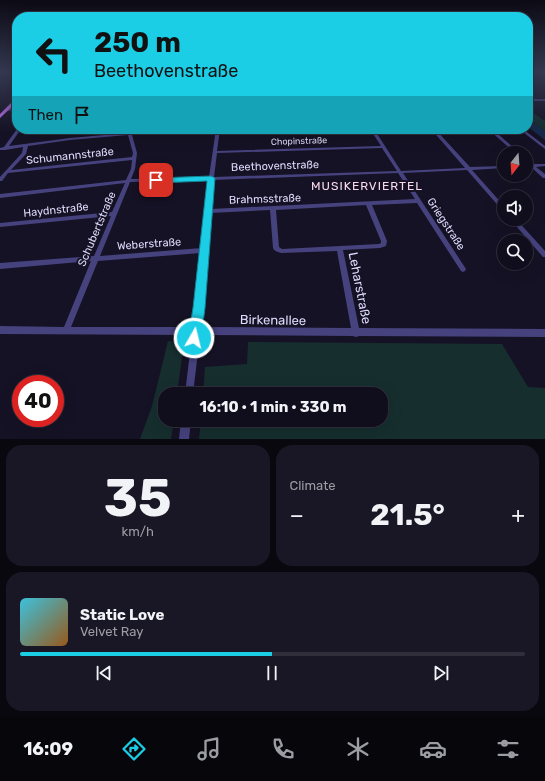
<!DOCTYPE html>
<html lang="en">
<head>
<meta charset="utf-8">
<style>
  :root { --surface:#100e1c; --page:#191725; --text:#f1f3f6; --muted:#9c9ca3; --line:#302e3b; --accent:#1bcde5 }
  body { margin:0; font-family:Rubik,sans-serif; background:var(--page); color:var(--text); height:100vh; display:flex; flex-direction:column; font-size:15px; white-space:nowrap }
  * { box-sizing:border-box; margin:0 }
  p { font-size:13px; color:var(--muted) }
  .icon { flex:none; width:22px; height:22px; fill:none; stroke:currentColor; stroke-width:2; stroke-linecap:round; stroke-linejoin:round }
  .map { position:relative; height:439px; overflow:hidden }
  .drawer { display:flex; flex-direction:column; gap:6px; padding:6px; background:#09080f; flex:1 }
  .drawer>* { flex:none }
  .top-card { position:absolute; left:12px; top:12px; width:521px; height:122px; border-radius:16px; box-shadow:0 4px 16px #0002,0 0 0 1px var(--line); background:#1bcde5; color:#111; overflow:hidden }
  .needle { width:26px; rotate:197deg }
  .fabs { position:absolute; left:497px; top:146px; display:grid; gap:8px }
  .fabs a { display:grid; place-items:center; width:36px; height:36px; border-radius:50%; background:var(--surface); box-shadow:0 4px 16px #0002,0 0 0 1px var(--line); font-size:20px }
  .speed { position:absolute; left:12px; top:375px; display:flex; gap:8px; font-size:20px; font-weight:700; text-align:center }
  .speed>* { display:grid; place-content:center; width:52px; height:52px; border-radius:50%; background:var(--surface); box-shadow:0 4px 16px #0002,0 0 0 1px var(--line); line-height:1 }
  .speed .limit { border:6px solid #d22; background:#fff; color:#111 }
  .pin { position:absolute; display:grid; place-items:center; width:34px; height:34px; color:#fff; margin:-17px; border-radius:8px; box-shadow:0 2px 6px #0006 }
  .me { position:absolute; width:44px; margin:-22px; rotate:8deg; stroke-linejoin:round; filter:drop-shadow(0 0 3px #0008) }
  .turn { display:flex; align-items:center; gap:14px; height:84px; padding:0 16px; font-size:18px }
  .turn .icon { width:52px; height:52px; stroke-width:2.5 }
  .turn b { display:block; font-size:28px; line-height:34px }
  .then { display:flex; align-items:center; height:38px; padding:0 16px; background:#0003; gap:8px; font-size:15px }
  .big { font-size:30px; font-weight:700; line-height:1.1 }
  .drawer .widget { flex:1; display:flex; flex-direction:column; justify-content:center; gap:6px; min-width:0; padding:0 14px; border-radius:16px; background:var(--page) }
  .drawer .dial { align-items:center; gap:0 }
  .dial b { font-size:52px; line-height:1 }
  .song { display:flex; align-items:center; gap:12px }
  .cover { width:48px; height:48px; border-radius:6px; background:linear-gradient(135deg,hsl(190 70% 55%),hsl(30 70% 35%)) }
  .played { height:4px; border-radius:2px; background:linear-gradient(90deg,var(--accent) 50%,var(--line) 50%) }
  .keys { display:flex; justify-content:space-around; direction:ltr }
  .heat { display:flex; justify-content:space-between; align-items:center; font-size:22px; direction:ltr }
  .drawer .tiles { flex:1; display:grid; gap:6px; grid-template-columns:1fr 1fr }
  .widget:last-child { grid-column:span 2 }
  .trip { position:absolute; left:158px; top:387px; width:230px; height:40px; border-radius:16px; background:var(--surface); box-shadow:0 4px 16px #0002,0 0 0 1px var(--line); font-weight:700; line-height:40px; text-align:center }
  .menu { display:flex; height:64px; justify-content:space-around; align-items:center; background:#06060b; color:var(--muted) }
  .menu .icon { width:28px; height:28px }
  .menu .current { color:var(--accent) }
  .menu b { font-size:18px; color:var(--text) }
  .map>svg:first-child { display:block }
  .green { fill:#162e2e }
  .water { fill:#16294a }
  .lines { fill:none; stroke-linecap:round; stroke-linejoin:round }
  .stream { stroke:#16294a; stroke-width:1 }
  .minor { fill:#46427e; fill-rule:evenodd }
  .major { fill:#c16def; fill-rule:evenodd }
  .route { fill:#1bcde5; stroke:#128595 }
  .labels { text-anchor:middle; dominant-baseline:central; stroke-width:4; stroke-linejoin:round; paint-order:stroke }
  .far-street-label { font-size:9px; fill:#dedafb; stroke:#151225 }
  .street-label { font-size:11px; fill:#dedafb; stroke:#151225 }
  .neighbourhood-label { font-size:12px; letter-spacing:1px; fill:#fbdcef; stroke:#151225 }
  .near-street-label { font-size:13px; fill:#dedafb; stroke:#151225 }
</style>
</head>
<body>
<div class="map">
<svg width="545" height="439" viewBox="0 0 545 439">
  <rect width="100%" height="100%" fill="#151225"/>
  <path class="green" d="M 528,109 L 545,121 L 545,131 L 528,119 Z
    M 168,341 L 184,342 L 177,394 L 165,394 L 165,420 L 174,420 L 171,439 L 140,439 L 152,406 Z
    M 248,342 L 502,344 L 528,387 L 545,388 L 545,439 L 199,439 L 201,420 L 381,420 L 381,394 L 203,394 L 205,367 L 247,364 Z"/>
  <path class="water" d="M 528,119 L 545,131 L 545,140 L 528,127 Z"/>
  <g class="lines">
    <path class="stream" d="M 528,113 L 545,125"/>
    <path class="minor" d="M 528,99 L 545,99 L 545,101 L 528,101 Z
      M 17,108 L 17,110 L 6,111 L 4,110 L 6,109 Z
      M 17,129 L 21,129 L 9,146 L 70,138 L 128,133 L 130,132 L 132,133 L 174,129 L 190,129 L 188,130 L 132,135 L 137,153 L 135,169 L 131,179 L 209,177 L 216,129 L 220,129 L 217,151 L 381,146 L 370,129 L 374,129 L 401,171 L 465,168 L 431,129 L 435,129 L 470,167 L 504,166 L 504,168 L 472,170 L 504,206 L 504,211 L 502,210 L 467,170 L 403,173 L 466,269 L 465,271 L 463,272 L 461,271 L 417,203 L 372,205 L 387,241 L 386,246 L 380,248 L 343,250 L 359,328 L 545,329 L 545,337 L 359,336 L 356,337 L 353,336 L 200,335 L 193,394 L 185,394 L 192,335 L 0,334 L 0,326 L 64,327 L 91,261 L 0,269 L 0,263 L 94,256 L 111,216 L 0,227 L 0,223 L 112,212 L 125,183 L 0,198 L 0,194 L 126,180 L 131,169 L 132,160 L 8,173 L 2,181 L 0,181 L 0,177 L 22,153 L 23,147 L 5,150 L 0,150 L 0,148 L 4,147 ZM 128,135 L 133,153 L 132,157 L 11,170 L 26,154 L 28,146 L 70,140 ZM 382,148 L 397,171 L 214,177 L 217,153 ZM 398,173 L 415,199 L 211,209 L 213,180 ZM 208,180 L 202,248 L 100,256 L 130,182 ZM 366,205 L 381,241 L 381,243 L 379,244 L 282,249 L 279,247 L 276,210 ZM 270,210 L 273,248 C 274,251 278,252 281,253 L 337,251 L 351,328 L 200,327 L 210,213 ZM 201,253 L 193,327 L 71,327 L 98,261 Z
      M 488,129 L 492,129 L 520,153 L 515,153 Z
      M 519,129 L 523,129 L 545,146 L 545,149 Z
      M 526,159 L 533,164 L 545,164 L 545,166 L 536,167 L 545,174 L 545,178 L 543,178 L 531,167 L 526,167 L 526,165 L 528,165 L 526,162 Z
      M 510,219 L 516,219 L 545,251 L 545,257 L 543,257 Z
      M 181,420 L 191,420 L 189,439 L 179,439 Z"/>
    <path class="major" d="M 16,98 L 17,98 L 17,102 L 0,118 L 0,114 Z"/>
  </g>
  <linearGradient id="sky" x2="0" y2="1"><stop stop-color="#0c0a14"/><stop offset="0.54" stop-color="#353951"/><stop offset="1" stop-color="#353951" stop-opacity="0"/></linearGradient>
  <rect width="545" height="133" fill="url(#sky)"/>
  <path class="route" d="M 211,176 L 215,178 L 205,308 L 201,338 L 199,343 L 194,345 L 190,343 L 188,338 L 193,308 L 207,181 L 156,183 L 152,180 L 156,178 Z"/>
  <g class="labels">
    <g class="far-street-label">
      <text transform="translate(299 141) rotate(-2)">Chopinstraße</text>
    </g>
    <g class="street-label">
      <text transform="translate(70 156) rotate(-6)">Schumannstraße</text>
      <text transform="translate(275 166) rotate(-2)">Beethovenstraße</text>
      <text transform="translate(265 199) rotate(-2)">Brahmsstraße</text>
      <text transform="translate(56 210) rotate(-6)">Haydnstraße</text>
      <text transform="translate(446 224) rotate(57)">Griegstraße</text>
      <text transform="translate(97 229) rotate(-67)">Schubertstraße</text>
      <text transform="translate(149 244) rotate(-4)">Weberstraße</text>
    </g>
    <g class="neighbourhood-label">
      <text x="367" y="186">MUSIKERVIERTEL</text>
    </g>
    <g class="near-street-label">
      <text transform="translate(360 288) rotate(79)">Leharstraße</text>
      <text transform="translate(273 320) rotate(1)">Birkenallee</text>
    </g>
  </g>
</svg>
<div class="fabs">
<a><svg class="needle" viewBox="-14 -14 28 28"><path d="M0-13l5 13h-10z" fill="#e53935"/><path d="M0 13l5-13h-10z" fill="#9c9ca3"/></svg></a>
<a><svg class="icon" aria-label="sound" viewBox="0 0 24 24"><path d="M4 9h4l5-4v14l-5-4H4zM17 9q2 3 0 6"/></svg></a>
<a><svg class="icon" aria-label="search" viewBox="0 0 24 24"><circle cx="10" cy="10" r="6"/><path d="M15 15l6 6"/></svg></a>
</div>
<div class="speed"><div class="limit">40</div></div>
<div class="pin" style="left:156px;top:180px;background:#d93025"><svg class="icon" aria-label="arrive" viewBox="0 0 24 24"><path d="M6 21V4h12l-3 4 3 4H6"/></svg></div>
<svg class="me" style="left:194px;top:338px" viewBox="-20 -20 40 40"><circle r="17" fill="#1bcde5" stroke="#fff" stroke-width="3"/><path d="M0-11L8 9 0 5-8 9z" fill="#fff"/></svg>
<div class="trip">16:10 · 1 min · 330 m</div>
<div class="top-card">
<div class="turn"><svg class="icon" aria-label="left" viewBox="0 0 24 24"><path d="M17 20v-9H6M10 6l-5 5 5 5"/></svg><div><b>250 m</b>Beethovenstraße</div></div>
<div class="then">Then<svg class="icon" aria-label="arrive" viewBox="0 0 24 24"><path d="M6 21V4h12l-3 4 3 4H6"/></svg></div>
</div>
</div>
<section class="drawer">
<div class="tiles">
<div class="widget dial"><b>35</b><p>km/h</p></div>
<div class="widget"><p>Climate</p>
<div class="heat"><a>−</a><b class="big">21.5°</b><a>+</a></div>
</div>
<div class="widget">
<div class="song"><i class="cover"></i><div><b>Static Love</b><p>Velvet Ray</p></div></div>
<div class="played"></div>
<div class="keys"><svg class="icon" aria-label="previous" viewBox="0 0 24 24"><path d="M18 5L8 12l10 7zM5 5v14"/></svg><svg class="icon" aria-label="pause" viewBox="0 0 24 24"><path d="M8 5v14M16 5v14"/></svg><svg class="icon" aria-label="next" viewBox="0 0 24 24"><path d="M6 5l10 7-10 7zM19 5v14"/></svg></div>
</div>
</div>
</section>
<nav class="menu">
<b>16:09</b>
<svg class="icon current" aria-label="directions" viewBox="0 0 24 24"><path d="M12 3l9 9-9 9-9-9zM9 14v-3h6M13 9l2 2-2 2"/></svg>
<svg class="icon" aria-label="music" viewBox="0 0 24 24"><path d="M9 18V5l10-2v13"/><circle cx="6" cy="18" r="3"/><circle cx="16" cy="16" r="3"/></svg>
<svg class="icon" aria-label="phone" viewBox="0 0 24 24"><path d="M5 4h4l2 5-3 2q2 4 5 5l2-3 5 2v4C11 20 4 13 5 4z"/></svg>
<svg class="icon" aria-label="climate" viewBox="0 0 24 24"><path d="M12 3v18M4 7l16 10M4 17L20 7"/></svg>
<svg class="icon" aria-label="car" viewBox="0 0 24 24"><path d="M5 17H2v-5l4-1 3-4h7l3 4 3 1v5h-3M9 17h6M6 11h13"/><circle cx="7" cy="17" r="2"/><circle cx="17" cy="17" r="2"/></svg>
<svg class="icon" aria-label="filters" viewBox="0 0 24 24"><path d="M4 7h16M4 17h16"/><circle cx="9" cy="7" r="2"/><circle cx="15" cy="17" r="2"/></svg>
</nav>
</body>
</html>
